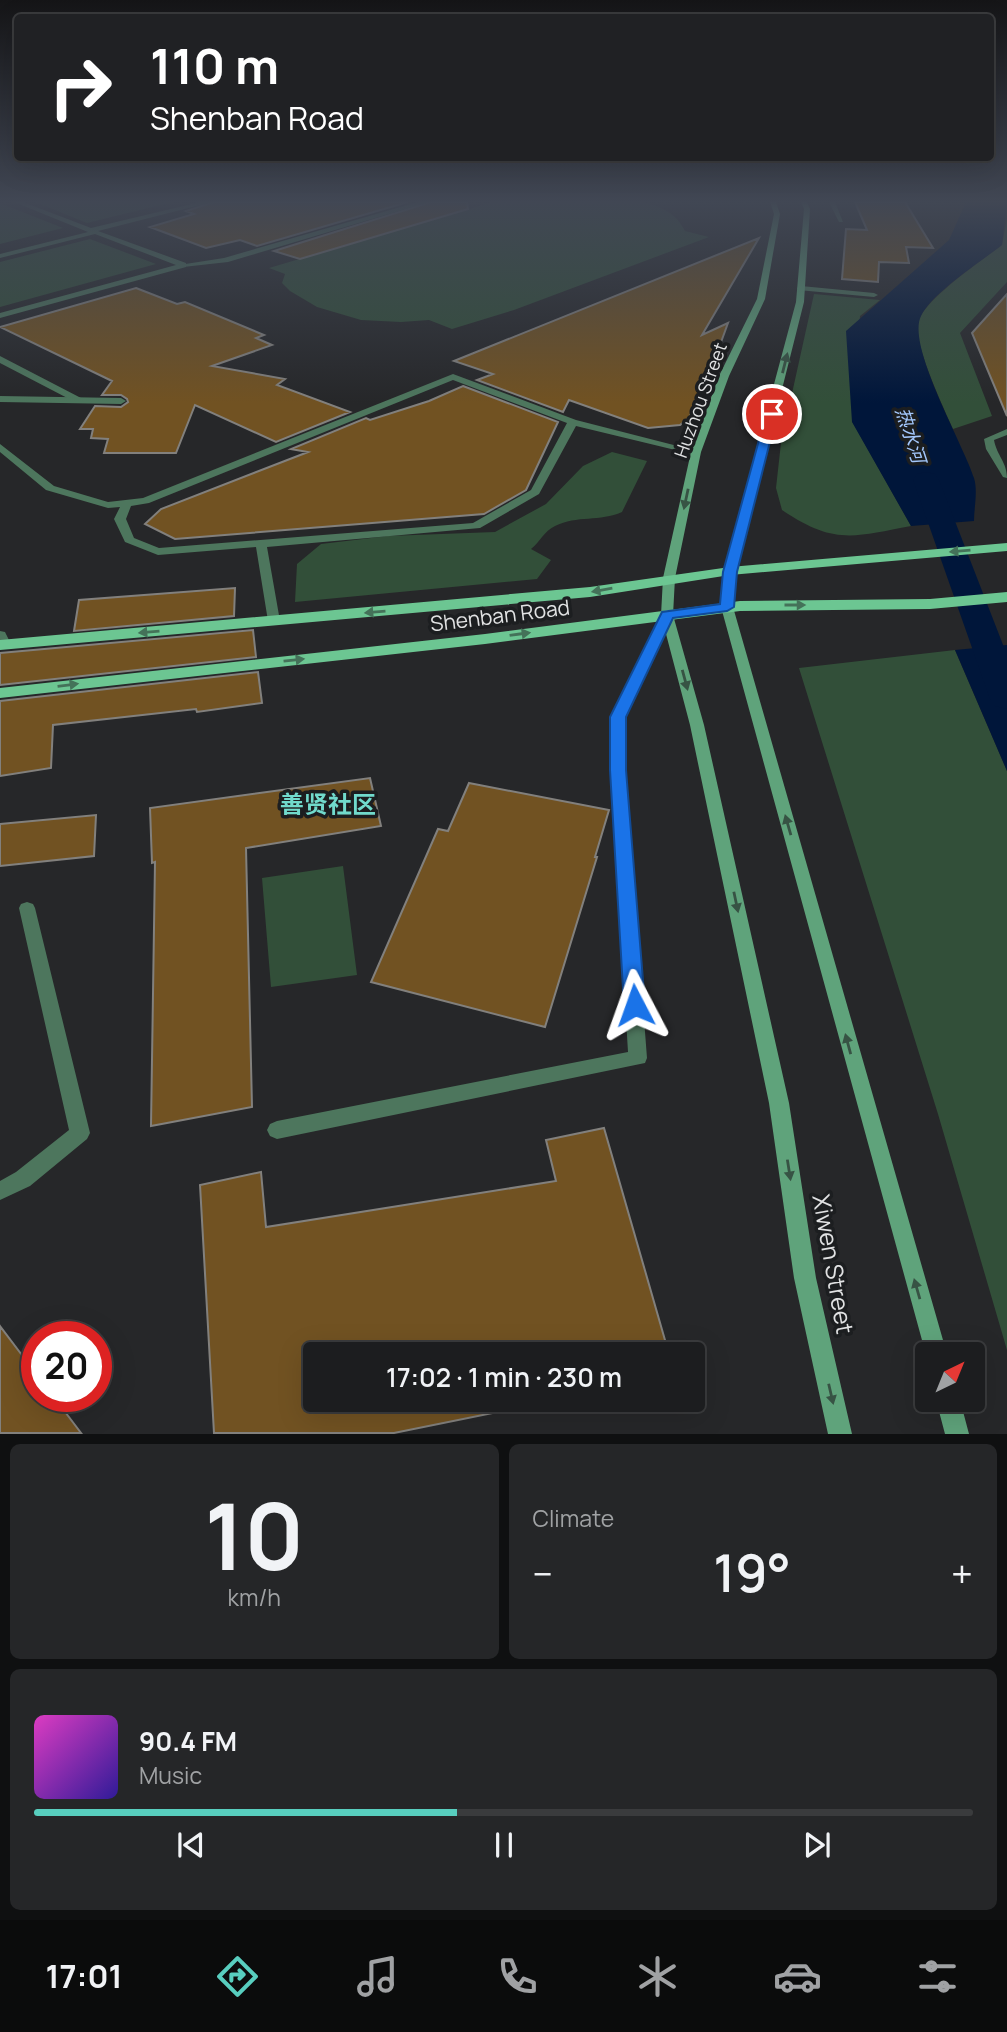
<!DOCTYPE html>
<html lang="en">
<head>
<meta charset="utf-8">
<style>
  :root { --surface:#1c1d1f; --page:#252628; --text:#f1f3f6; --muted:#a0a2a4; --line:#3a3b3d; --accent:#58cebf }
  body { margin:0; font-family:Manrope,"Noto Sans SC",sans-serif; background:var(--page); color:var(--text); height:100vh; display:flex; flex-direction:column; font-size:26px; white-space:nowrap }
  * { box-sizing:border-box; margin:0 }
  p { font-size:23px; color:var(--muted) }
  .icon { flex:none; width:38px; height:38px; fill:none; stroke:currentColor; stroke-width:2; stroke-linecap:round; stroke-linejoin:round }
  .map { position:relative; height:1434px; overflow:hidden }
  .sheet { display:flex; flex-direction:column; gap:10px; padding:10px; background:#0f1011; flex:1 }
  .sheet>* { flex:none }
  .banner { position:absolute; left:14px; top:14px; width:980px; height:147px; border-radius:7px; box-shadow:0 7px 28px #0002,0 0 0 2px var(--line); background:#202124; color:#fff; overflow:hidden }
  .needle { width:46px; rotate:43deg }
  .fabs { position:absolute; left:915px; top:1342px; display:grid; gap:14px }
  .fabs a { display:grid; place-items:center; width:70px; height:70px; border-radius:7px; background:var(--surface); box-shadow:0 7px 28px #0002,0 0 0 2px var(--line); font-size:35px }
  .speed { position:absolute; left:21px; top:1321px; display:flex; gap:14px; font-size:35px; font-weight:700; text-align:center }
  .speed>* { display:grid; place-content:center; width:91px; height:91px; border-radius:50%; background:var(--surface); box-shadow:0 7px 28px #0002,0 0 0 2px var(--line); line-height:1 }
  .speed .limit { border:10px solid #d22; background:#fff; color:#111 }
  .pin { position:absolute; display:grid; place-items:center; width:60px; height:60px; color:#fff; margin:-30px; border:4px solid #fff; border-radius:50%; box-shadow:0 2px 7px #0007 }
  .me { position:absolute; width:77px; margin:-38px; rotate:356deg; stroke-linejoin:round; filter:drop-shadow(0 0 5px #0008) }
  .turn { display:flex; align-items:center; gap:24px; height:147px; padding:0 21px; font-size:32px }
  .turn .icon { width:91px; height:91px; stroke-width:2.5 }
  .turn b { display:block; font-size:49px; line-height:60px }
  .big { font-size:52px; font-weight:600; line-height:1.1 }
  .sheet .widget { flex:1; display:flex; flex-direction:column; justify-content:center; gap:10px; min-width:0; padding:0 24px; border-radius:10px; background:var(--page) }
  .sheet .dial { align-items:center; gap:0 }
  .dial b { font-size:91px; line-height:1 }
  .song { display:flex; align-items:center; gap:21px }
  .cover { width:84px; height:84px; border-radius:10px; background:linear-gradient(135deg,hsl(310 70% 55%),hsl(250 70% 35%)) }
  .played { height:7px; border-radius:4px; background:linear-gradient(90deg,var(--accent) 45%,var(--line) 45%) }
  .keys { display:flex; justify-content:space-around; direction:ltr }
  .heat { display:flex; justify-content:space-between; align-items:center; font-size:38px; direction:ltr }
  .sheet .tiles { flex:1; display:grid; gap:10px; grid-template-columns:1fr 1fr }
  .widget:last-child { grid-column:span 2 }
  .trip { position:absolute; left:303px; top:1342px; width:402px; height:70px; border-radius:7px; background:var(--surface); box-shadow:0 7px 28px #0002,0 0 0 2px var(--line); font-weight:600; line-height:70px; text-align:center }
  .tab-bar { display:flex; height:112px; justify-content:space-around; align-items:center; background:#0b0c0c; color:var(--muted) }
  .tab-bar .icon { width:49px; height:49px }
  .tab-bar .selected { color:var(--accent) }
  .tab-bar b { font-size:32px; color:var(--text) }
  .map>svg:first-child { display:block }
  .green { fill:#324f39 }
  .water { fill:#00163a }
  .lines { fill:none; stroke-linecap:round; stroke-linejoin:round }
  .canal { fill:#00163a; fill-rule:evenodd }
  .building { fill:#715222; stroke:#82807d; stroke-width:2 }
  .lane { fill:#4d765d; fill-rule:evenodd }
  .street { fill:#4d765d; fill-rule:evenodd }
  .secondary { fill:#5fa37b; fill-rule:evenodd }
  .primary { fill:#6cc692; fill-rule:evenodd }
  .oneway { fill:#375344 }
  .oneway2 { fill:#447259 }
  .route { fill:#1a73e8; stroke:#114b97; stroke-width:2 }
  .labels { text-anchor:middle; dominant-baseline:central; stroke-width:7; stroke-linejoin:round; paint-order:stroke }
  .far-street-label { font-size:18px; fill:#e1e2e3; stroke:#1c1e20 }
  .far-water-label { font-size:19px; font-style:italic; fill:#a3c7fc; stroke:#1c1e20 }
  .street-label { font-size:21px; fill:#e1e2e3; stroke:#1c1e20 }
  .quarter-label { font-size:24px; font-weight:bold; fill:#71dacc; stroke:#1c1e20 }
  .near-street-label { font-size:24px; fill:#e1e2e3; stroke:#1c1e20 }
</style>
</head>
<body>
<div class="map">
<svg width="1007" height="1434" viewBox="0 0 1007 1434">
  <rect width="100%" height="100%" fill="#262729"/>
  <path class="green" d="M 35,202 L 173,202 L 87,223 Z
    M 492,202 L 643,202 C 662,207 676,213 685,231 L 709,237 L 514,310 L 452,329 L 429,320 L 401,322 L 361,320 L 317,307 L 290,291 L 282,283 L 285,274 L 269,268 Z
    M 0,203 L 63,228 L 0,244 Z
    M 1007,218 L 1007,282 L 960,333 L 992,416 L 953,429 C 944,409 912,341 918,322 C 925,299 981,261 1002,245 Z
    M 90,239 L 156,264 L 0,307 L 0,262 Z
    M 814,294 L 880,300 L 860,316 L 852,421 L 911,526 C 853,537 834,545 782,510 L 776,488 L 781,443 Z
    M 612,452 L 647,461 L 622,512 C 600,522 577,515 555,526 C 544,531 540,542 531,549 L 551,560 L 537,579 L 295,602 L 297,564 L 321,544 L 388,536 L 495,532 L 546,504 L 583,466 Z
    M 955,650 L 1007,771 L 1007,1350 L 938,1114 L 799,668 Z
    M 343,866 L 357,975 L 271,987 L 262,878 Z"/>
  <path class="water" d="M 966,202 L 1007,202 L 1002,245 C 980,262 932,293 921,316 C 906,346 964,445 974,478 C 978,491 974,508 974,521 L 911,526 L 852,422 L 846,331 L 949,240 Z
    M 1007,645 L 1007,771 L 955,650 Z"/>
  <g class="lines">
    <path class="canal" d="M 926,472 L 935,474 L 939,480 L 1007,655 L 1007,709 L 995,706 L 990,699 L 913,480 L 917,474 Z"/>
  </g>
  <path class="building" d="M 214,202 L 408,202 L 257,246 L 240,240 L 206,248 L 150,227 L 194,214 L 186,211 Z
    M 431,202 L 467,202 L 468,209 L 300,259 L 274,251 Z
    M 855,202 L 905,202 L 933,248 L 906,247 L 909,263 L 879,262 L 878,282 L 842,279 L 846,229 L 867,230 Z
    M 759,238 L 702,335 L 728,323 L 709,375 L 689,418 L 680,425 L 648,428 L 569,400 L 563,412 L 477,380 L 493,374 L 454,361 Z
    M 136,288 L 177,304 L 185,302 L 264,335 L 256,338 L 272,345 L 212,366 L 285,379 L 277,385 L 350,412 L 276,442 L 195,405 L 176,453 L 104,453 L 108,439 L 91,438 L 93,429 L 80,429 L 95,406 L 121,407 L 128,402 L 127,399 L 121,395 L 102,395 L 112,381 L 0,327 Z
    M 1007,294 L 1007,416 L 972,333 Z
    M 463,386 L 558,422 L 526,490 L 484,514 L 175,539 L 145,524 L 161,509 L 308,452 L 291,449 L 366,418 L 370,420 L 429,401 Z
    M 235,588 L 234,616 L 74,631 L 79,600 Z
    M 253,630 L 256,657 L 0,685 L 0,653 Z
    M 258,672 L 262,703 L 197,712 L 196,709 L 53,725 L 51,768 L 0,776 L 0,701 Z
    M 370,778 L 381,826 L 246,848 L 252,1107 L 151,1126 L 155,862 L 152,863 L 150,808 Z
    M 469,783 L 609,810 L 595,857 L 597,857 L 545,1027 L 371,982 L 438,829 L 448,831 Z
    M 96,815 L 94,856 L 0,866 L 0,824 Z
    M 604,1128 L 669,1354 L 315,1354 L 315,1400 L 557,1400 L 394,1433 L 214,1433 L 200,1185 L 261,1172 L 266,1227 L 556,1181 L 546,1140 Z
    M 0,1326 L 37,1375 L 37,1396 L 53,1396 L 81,1433 L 0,1433 Z"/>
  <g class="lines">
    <path class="lane" d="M 14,202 L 23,202 L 91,228 L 200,202 L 212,202 L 98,231 L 186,263 L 186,267 L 0,318 L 0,313 L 176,265 L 95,234 L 0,258 L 0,254 L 88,232 Z
      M 829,202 L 835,202 L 843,222 L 839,222 Z
      M 801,286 L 874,293 L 878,295 L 874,297 L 798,290 L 797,288 Z
      M 0,356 L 81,398 L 83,400 L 75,402 L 0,363 Z
      M 453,374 L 576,420 L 701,452 L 696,455 L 576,426 L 539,494 L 480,528 L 267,547 L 280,621 L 274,625 L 268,621 L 256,547 L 158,555 L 125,542 L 114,519 L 120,507 L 108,508 L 46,490 L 0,452 L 0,444 L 54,486 L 108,502 L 143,498 ZM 453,380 L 567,423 L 531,490 L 473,523 L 159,548 L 134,538 L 126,519 L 131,506 L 149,503 Z
      M 1007,429 L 1007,435 L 994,440 C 997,456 1007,462 1007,478 L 1003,477 L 986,449 L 984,439 Z
      M 667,611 L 673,615 L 625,717 L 625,770 L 647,1058 L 645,1063 L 277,1139 L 270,1136 L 267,1130 L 270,1124 L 277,1121 L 628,1052 L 611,770 L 611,717 L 661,615 Z
      M 27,902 L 33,904 L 35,908 L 90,1133 L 87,1139 L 30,1186 L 0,1200 L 0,1181 L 16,1172 L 69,1130 L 19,908 L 21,904 Z"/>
    <path class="street" d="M 418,202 L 429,202 L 228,262 L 183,267 L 179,265 L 224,258 Z
      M 0,396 L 121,398 L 126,401 L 121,404 L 0,402 Z
      M 0,631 L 5,632 L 11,644 L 10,647 L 0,646 Z"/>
    <path class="secondary" d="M 770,202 L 776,202 L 780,214 L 765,299 L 729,376 L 701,452 L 675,578 L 673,615 L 704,725 L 789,1103 L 816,1278 L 852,1434 L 828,1434 L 794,1278 L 769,1103 L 690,725 L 661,615 L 663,578 L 691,452 L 719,376 L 757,299 L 774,214 Z
      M 801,202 L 807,202 L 810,209 L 804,302 L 736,571 L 733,607 L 947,1354 L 928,1354 L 928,1362 L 721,607 L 724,571 L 796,302 L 804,209 Z
      M 936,1400 L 960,1400 L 969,1434 L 945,1434 Z"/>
    <path class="primary" d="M 1007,543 L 1007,551 L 730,575 L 590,597 L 0,650 L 0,640 L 590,587 L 730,567 Z
      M 1007,592 L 1007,602 L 930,609 L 740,611 L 485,644 L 0,698 L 0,688 L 485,634 L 740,601 L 930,599 Z"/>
  </g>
  <defs><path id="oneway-solid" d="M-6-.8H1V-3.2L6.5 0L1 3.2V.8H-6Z" transform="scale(1.75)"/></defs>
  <g class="oneway">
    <use href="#oneway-solid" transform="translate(785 363) rotate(-76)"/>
    <use href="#oneway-solid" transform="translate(686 499) rotate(102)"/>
    <use href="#oneway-solid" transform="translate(685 680) rotate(75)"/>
    <use href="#oneway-solid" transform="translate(788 825) rotate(-106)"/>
    <use href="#oneway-solid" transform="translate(736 902) rotate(78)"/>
    <use href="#oneway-solid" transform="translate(848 1044) rotate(-105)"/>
    <use href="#oneway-solid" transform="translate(789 1170) rotate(81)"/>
    <use href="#oneway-solid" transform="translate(917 1289) rotate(-106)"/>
    <use href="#oneway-solid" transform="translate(831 1394) rotate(77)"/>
  </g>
  <g class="oneway2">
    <use href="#oneway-solid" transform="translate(960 551) rotate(175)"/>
    <use href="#oneway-solid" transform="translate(602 590) rotate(170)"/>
    <use href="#oneway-solid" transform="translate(795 605)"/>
    <use href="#oneway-solid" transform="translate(375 612) rotate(175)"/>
    <use href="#oneway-solid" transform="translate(149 632) rotate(175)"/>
    <use href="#oneway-solid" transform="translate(520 634) rotate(-8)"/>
    <use href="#oneway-solid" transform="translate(294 660) rotate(-6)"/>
    <use href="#oneway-solid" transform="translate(68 685) rotate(-7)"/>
  </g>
  <linearGradient id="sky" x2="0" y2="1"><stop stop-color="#151517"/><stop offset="0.5" stop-color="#414754"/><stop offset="1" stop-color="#414754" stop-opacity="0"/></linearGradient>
  <rect width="1007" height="403" fill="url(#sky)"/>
  <path class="route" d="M 772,410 L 777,414 L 737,572 L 734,607 L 727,611 L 673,618 L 626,717 L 626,770 L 645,1005 L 642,1011 L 635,1013 L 627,1011 L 624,1005 L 610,770 L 610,717 L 662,612 L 720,604 L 723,572 L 766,414 Z"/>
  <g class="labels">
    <g class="far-street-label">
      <text transform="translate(700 400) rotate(-70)">Huzhou Street</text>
    </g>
    <g class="far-water-label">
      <text transform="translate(911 435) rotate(72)">热水河</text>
    </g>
    <g class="street-label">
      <text transform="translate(500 615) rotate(-7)">Shenban Road</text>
    </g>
    <g class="quarter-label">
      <text x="328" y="803">善贤社区</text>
    </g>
    <g class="near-street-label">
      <text transform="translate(834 1264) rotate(80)">Xiwen Street</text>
    </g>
  </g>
</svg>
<div class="fabs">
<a><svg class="needle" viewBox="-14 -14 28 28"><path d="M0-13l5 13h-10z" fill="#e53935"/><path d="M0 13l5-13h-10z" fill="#a0a2a4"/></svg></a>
</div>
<div class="speed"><div class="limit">20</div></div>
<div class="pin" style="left:772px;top:414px;background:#d93025"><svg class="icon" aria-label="arrive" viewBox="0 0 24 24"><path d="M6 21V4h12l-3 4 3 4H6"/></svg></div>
<svg class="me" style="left:635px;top:1005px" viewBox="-20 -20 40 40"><path d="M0-17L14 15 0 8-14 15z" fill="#1a73e8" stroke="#fff" stroke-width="4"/></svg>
<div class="trip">17:02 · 1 min · 230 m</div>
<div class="banner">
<div class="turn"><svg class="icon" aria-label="right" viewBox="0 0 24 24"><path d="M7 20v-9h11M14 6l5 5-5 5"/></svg><div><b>110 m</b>Shenban Road</div></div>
</div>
</div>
<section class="sheet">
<div class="tiles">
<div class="widget dial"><b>10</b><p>km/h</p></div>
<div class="widget"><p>Climate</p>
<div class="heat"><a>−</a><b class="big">19°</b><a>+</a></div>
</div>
<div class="widget">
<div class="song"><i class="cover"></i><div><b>90.4 FM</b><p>Music</p></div></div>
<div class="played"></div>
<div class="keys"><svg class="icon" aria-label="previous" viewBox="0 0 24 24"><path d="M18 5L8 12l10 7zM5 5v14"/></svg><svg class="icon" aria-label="pause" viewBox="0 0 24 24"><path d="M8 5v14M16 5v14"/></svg><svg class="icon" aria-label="next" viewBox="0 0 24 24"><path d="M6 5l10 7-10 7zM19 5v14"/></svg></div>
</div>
</div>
</section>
<nav class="tab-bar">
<b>17:01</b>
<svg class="icon selected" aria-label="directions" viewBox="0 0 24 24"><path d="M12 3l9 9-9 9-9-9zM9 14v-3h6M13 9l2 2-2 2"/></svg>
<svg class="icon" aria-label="music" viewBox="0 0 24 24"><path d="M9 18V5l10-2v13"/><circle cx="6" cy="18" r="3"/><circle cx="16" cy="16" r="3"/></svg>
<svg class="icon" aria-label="phone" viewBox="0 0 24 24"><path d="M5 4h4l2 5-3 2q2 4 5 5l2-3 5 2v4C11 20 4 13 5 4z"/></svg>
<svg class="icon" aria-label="climate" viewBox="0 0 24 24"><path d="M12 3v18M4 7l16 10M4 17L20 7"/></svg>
<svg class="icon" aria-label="car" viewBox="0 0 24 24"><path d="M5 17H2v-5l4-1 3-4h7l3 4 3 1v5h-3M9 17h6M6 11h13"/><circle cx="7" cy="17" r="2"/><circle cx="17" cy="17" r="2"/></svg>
<svg class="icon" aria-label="filters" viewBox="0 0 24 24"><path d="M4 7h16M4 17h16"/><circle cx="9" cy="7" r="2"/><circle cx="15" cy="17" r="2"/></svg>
</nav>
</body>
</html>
